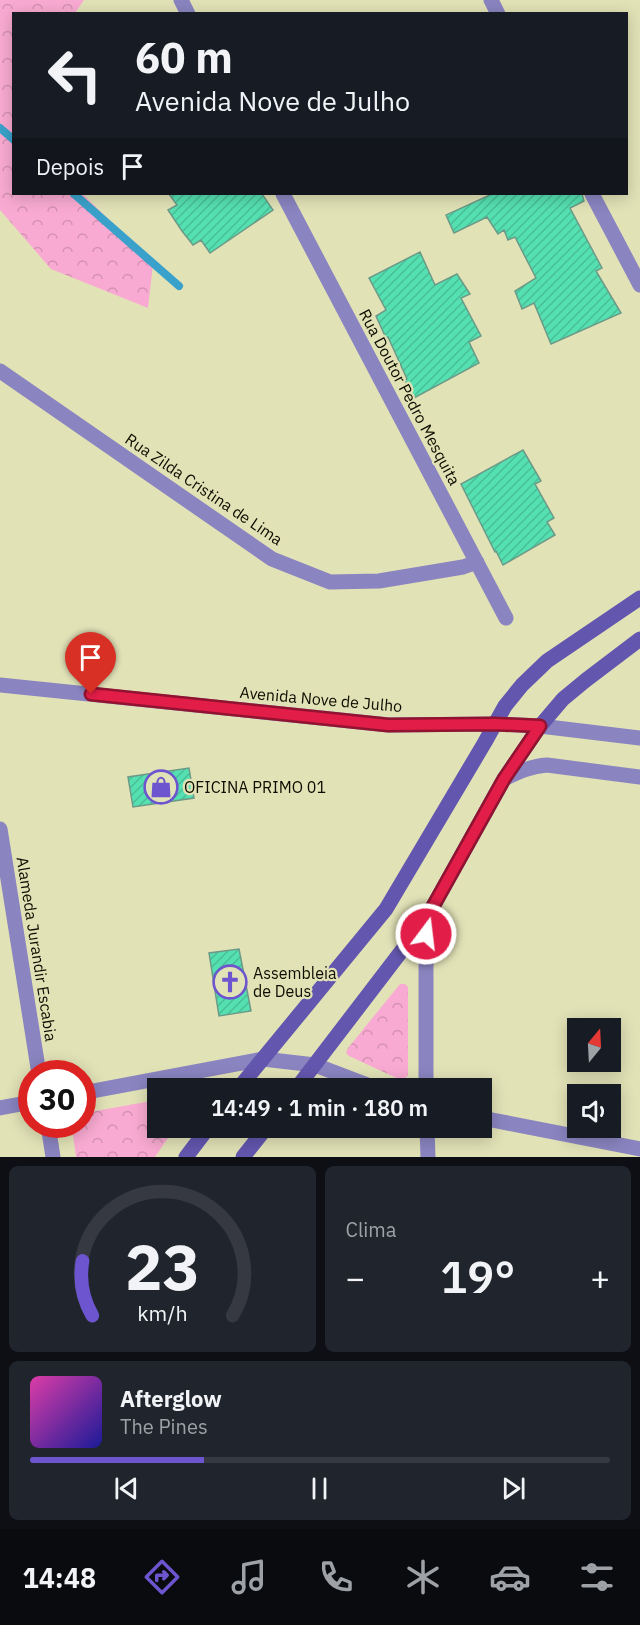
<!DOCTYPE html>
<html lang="pt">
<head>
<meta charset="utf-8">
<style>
  :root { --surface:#171b24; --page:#20242c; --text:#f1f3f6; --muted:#9ea1a6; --line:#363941; --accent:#6c55cf }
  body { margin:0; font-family:"IBM Plex Sans",sans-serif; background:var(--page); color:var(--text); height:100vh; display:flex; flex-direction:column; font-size:22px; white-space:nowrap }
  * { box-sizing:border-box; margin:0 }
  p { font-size:20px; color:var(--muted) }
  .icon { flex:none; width:33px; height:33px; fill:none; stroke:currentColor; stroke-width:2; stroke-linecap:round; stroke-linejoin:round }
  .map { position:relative; height:1157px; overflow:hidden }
  .details { display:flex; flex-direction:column; gap:9px; padding:9px; background:#0d0f14; flex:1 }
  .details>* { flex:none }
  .top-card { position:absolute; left:12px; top:12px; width:616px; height:183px; border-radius:0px; box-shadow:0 3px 15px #0003; background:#171b24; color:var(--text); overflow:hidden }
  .needle { width:39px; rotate:18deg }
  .tools { position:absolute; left:567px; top:1018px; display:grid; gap:12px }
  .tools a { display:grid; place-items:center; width:54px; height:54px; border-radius:0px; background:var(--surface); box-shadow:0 3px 15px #0003; font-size:30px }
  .speed { position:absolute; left:18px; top:1060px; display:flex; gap:12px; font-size:30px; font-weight:700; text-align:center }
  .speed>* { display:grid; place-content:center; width:78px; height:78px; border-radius:50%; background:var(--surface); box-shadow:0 3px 15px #0003; line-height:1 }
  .speed .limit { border:9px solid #d22; background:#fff; color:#111 }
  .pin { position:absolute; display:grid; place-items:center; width:51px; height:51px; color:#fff; margin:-62px -26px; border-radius:50% 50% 50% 0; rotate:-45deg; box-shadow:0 0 6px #0007 }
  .pin .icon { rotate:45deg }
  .me { position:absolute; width:66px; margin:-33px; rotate:15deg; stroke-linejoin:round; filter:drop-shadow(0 0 4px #0008) }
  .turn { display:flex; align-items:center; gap:21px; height:126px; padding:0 24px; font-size:27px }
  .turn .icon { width:78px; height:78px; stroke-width:2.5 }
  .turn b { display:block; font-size:42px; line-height:51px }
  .then { display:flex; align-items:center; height:57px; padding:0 24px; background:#0003; gap:12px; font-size:22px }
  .big { font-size:45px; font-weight:600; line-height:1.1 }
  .details .widget { flex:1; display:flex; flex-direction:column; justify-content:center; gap:9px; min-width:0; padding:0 21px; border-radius:9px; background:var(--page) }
  .details .dial { align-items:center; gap:0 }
  .dial svg { height:156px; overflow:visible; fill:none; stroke:var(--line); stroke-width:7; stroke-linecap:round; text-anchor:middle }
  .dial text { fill:var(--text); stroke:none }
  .song { display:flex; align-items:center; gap:18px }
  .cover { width:72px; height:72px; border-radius:9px; background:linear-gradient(135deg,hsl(320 70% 55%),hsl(240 70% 35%)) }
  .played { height:6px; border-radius:3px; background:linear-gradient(90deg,var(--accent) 30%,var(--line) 30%) }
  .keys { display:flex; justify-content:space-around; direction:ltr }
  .heat { display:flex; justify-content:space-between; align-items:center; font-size:33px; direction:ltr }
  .details .tiles { flex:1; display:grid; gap:9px; grid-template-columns:1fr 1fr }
  .widget:last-child { grid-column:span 2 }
  .trip { position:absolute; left:147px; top:1078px; width:345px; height:60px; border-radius:0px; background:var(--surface); box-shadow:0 3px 15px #0003; font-weight:600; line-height:60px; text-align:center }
  .menu { display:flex; height:96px; justify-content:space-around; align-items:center; background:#090b0e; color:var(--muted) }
  .menu .icon { width:42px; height:42px }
  .menu .current { color:var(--accent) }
  .menu b { font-size:27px; color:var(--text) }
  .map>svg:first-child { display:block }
  .forest { fill:url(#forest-crowns) }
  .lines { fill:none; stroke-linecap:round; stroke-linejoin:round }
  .stream { stroke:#3aa2ca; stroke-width:8 }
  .building { fill:url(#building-hatch); stroke:#6c9a87; stroke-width:1.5 }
  .street { stroke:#8a84c0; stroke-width:15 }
  .secondary { stroke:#6356ae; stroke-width:15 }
  .route-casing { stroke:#92132f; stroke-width:15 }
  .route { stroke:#e11d48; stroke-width:10 }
  .labels { text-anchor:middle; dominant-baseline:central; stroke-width:4.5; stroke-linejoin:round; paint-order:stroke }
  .street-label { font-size:16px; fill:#0d0d01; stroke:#e2e2b7 }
  .poi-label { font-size:16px; fill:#0d0d01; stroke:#e2e2b7; text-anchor:start }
</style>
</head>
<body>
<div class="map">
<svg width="640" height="1157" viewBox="0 0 640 1157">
  <defs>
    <pattern id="forest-crowns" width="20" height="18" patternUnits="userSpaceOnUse" patternTransform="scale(1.5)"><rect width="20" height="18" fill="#f9aad2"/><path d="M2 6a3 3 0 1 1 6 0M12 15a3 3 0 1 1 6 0" fill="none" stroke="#d491b2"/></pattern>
    <pattern id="building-hatch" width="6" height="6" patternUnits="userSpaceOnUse" patternTransform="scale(1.5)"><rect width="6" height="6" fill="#55e0b2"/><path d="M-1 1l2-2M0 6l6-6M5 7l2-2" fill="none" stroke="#49bf97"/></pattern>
  </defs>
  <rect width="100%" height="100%" fill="#e2e2b7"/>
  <path class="forest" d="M 0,0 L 84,0 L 75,13 L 14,14 L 14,194 L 83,194 L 153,264 L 148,308 L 51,269 L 0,210 Z
    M 400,984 L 405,984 L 408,987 L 408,1075 L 403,1081 L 349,1056 L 346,1053 L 348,1048 Z
    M 157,1100 L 158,1128 L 175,1128 L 155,1157 L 76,1157 L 73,1135 L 75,1125 L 82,1125 L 84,1113 Z"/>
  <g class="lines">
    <path class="stream" d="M 0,128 L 14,140
      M 74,194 L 179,286"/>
  </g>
  <path class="building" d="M 169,194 L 262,194 L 273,210 L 210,253 L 201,240 L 193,245 L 182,231 L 168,210 L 177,205 Z
    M 492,194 L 582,194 L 584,201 L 570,208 L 602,268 L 596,271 L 621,313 L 551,344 L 534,303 L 522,309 L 515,291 L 536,278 L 515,237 L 508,240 L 504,230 L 498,234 L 487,217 L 454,233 L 446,215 Z
    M 420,252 L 435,285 L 457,274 L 470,294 L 461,298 L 481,336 L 469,342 L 479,363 L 414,398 L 405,380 L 407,379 L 388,337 L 386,338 L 376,316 L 386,310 L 369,278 Z
    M 523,450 L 541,481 L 535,484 L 554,518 L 547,522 L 555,535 L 503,565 L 496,551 L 495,552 L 461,484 Z
    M 189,768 L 194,798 L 133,807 L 128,777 Z
    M 239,949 L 251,1011 L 219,1016 L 209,953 Z"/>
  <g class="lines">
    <path class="street" d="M 181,0 L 188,14
      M 491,0 L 498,14
      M 283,194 L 506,618
      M 592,194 L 640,285
      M 0,371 L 272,559 L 330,582 L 379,581 L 463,567 L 477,562
      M 0,685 L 389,725 L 495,724 L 540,726 L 640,738
      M 504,779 C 518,772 531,766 547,765 L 640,777
      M 0,829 L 39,1074
      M 426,919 L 426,1089
      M 82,1093 L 263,1059 L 315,1065 L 378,1089
      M 0,1108 L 32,1102
      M 482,1118 L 640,1149
      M 48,1125 L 53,1157
      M 427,1128 L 428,1157"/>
    <path class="secondary" d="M 238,1089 L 386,909 L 485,742 L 505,706 L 522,685 L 547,661 L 640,598
      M 296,1089 L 426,919 L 504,779 L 540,726 L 563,699 L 586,680 L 640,639
      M 186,1157 L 208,1128
      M 243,1157 L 266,1128"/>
  </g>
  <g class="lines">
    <g class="route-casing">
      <path id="route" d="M 91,694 L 388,725 L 495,724 L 540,726 L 504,779 L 426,919 L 426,934"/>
    </g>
    <use href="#route" class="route"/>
  </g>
  <defs>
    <g id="shop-ring" transform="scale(1.725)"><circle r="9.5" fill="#e2e2b7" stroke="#6c55cf" stroke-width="1.5"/><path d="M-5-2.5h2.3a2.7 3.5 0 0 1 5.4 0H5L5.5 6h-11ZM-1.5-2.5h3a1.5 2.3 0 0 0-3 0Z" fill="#6c55cf"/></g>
    <g id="church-ring" transform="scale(1.725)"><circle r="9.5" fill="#e2e2b7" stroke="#6c55cf" stroke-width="1.5"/><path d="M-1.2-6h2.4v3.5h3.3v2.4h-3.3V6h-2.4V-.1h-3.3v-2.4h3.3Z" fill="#6c55cf"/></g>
  </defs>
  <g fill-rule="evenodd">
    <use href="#shop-ring" x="161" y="787"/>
    <use href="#church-ring" x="230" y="982"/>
  </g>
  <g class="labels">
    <g class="street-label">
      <text transform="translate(410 397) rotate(62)">Rua Doutor Pedro Mesquita</text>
      <text transform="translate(204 489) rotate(34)">Rua Zilda Cristina de Lima</text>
      <text transform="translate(321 699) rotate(5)">Avenida Nove de Julho</text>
      <text transform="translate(37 949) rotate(81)">Alameda Jurandir Escabia</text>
    </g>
    <g class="poi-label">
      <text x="184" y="787">OFICINA PRIMO 01</text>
      <text x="253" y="973">Assembleia<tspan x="253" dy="18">de Deus</tspan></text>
    </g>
  </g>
</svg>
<div class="tools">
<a><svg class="needle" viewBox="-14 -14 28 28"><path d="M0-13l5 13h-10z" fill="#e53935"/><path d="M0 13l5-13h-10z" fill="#9ea1a6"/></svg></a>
<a><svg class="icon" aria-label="sound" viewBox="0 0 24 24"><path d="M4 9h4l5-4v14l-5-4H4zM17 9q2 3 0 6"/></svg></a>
</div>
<div class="speed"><div class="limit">30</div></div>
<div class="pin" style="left:91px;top:694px;background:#d93025"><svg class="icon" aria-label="arrive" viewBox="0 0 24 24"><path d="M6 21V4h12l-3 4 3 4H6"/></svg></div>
<svg class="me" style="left:426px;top:934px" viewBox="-20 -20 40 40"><circle r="17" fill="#e11d48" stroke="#fff" stroke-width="3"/><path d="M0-11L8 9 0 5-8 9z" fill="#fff"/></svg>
<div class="trip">14:49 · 1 min · 180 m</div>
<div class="top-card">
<div class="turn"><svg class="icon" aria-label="left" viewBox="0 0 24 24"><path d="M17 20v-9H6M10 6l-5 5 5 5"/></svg><div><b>60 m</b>Avenida Nove de Julho</div></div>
<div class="then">Depois<svg class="icon" aria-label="arrive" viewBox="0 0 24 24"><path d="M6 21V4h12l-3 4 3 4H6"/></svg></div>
</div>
</div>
<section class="details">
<div class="tiles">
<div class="widget dial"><svg viewBox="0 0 100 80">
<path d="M14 69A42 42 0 1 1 86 69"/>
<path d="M14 69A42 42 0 0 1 9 41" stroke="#6c55cf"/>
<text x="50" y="56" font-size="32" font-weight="700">23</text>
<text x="50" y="72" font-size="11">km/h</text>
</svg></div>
<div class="widget"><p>Clima</p>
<div class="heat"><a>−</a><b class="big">19°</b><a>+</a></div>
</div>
<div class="widget">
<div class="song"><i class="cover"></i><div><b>Afterglow</b><p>The Pines</p></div></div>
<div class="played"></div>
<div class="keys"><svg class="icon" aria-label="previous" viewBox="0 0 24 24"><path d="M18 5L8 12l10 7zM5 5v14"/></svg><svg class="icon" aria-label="pause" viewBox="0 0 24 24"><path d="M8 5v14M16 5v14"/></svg><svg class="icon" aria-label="next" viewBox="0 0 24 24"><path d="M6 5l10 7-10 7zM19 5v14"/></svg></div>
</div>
</div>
</section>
<nav class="menu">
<b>14:48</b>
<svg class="icon current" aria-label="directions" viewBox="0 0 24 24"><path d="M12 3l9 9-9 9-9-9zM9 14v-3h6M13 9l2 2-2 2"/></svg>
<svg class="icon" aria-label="music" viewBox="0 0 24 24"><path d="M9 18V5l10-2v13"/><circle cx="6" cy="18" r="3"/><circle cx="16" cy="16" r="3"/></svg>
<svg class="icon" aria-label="phone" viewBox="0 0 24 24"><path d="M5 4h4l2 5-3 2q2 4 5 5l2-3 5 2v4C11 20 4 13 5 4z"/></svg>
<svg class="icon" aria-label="climate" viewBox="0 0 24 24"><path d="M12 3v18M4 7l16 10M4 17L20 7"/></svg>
<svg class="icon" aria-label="car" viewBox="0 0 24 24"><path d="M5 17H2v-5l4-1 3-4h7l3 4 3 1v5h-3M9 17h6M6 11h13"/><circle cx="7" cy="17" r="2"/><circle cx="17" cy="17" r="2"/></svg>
<svg class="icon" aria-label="filters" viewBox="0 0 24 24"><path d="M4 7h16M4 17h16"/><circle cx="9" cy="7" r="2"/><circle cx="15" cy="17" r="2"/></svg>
</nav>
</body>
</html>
